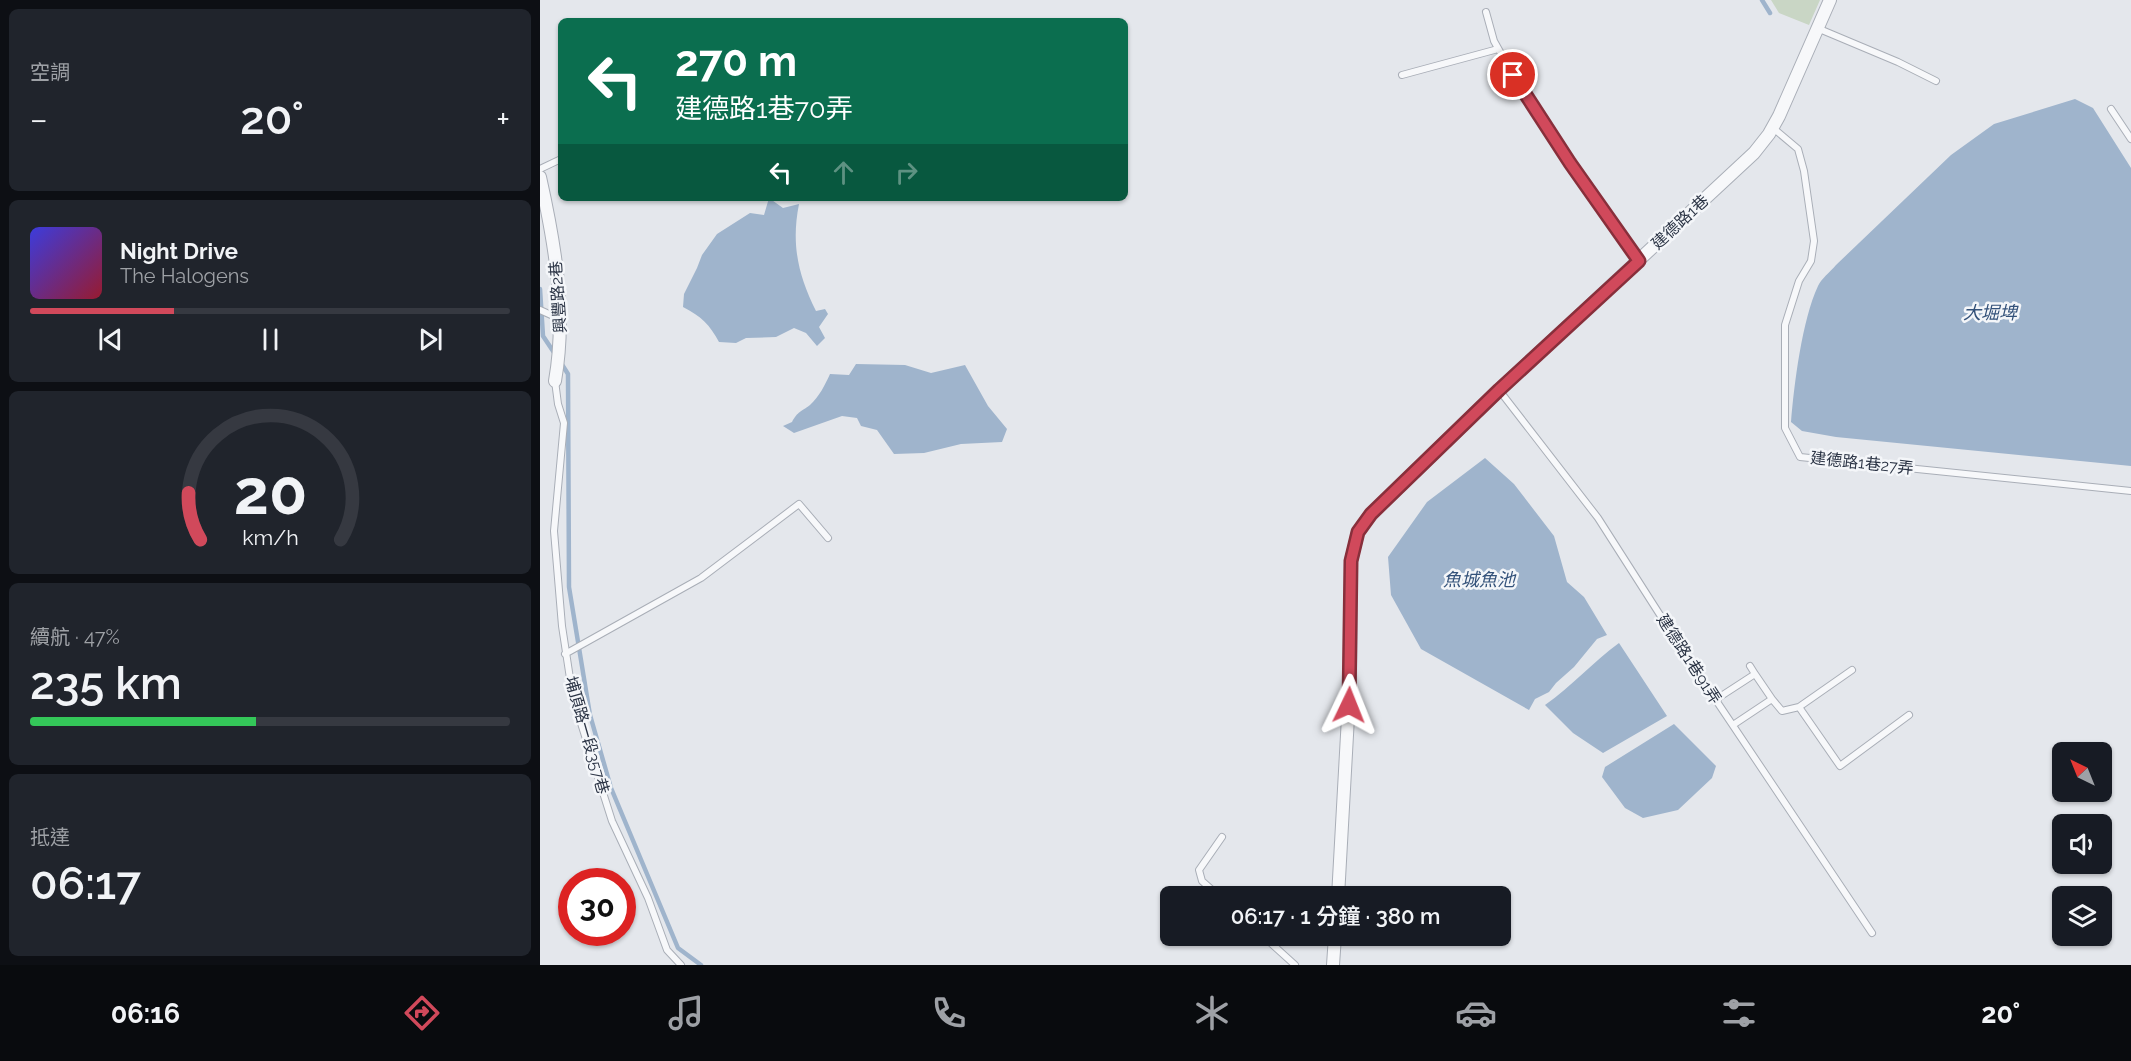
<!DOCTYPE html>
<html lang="zh-TW">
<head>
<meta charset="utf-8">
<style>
  :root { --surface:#171b24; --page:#20242c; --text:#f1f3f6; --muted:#9ea1a6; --line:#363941; --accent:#d1495b }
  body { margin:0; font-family:Raleway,"Noto Sans TC",sans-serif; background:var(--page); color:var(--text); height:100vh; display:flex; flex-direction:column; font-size:22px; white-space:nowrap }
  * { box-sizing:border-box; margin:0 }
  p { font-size:20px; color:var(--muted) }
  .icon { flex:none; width:33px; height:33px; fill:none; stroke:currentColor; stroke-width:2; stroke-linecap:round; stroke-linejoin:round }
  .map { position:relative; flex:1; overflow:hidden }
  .drawer { display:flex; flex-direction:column; gap:9px; padding:9px; background:#0d0f14; width:540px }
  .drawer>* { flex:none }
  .guide { position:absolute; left:18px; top:18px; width:570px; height:183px; border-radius:9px; box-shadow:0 2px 4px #0004; background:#0b6e4f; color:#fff; overflow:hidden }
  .needle { width:39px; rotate:317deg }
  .fabs { position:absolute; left:1512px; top:742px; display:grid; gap:12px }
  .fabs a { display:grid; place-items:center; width:60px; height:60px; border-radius:9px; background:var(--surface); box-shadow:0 2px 4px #0004; font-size:30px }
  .speed { position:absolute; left:18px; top:868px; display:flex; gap:12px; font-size:30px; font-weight:700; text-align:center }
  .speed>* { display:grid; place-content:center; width:78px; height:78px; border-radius:50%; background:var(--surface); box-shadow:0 2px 4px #0004; line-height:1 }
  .speed .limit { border:9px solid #d22; background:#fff; color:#111 }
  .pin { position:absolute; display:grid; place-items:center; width:51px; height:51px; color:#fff; margin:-26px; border:3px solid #fff; border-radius:50%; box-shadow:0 2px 6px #0007 }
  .me { position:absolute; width:66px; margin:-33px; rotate:2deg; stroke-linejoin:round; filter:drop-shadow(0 0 4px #0008) }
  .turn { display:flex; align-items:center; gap:21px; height:126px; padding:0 18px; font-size:27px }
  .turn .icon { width:78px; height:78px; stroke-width:2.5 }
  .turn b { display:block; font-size:42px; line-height:51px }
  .lanes { display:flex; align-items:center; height:57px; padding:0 18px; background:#0003; justify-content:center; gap:30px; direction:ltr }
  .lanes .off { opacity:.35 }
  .big { font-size:45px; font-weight:600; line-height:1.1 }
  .drawer .widget { flex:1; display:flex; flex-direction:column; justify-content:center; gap:9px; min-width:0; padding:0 21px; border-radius:9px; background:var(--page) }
  .drawer .dial { align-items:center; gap:0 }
  .dial svg { height:156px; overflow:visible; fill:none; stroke:var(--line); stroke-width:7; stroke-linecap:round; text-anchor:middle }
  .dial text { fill:var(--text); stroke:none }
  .song { display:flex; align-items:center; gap:18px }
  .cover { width:72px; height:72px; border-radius:9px; background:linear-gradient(135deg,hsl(240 70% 55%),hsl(350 70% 35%)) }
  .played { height:6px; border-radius:3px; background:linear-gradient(90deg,var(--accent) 30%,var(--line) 30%) }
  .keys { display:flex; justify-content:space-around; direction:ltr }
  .heat { display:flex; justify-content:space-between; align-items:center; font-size:33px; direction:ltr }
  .charge { height:9px; border-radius:4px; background:linear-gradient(90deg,#34c759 47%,var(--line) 0) }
  .trip { position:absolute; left:620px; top:886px; width:351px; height:60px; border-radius:9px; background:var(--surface); box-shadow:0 2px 4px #0004; font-weight:600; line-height:60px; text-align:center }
  .tab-bar { display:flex; height:96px; justify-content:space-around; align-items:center; background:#090b0e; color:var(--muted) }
  .tab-bar .icon { width:42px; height:42px }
  .tab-bar .active { color:var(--accent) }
  .tab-bar b { font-size:27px; color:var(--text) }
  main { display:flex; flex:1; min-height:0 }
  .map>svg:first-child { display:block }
  .green { fill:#c9d6c5 }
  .water { fill:#9fb4cc }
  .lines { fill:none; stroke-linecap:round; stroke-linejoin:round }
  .stream { stroke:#9fb4cc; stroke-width:4.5 }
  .lane-casing { stroke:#a9aeb7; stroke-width:8 }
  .street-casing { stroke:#a9aeb7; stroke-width:14 }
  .lane { stroke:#f7f8fa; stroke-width:6 }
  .street { stroke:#f7f8fa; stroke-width:12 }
  .route-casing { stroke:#882f3b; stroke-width:15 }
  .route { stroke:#d1495b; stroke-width:10 }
  .labels { text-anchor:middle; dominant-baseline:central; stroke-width:5; stroke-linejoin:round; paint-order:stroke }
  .street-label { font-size:16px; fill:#2b3445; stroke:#f4f6f9 }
  .water-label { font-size:18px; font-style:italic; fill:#34527a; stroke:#f4f6f9 }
</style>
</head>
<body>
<main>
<section class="drawer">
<div class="widget"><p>空調</p>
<div class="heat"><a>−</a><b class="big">20°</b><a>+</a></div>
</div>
<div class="widget">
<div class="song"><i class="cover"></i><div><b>Night Drive</b><p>The Halogens</p></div></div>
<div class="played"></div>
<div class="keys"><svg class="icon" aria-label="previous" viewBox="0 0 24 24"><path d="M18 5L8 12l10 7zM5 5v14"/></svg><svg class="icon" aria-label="pause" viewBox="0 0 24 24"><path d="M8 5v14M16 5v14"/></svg><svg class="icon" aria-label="next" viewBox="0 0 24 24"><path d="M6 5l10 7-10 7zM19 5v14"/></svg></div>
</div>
<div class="widget dial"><svg viewBox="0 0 100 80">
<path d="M14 69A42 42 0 1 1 86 69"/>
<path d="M14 69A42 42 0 0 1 8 45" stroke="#d1495b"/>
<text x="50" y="56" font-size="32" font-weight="700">20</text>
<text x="50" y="72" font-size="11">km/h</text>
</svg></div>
<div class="widget"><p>續航 · 47%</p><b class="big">235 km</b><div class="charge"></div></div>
<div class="widget"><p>抵達</p><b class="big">06:17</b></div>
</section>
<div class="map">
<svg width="1591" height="965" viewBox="0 0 1591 965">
  <rect width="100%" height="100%" fill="#e4e7ec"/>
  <path class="green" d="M 1231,0 L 1280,0 L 1269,25 L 1239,13 Z"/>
  <path class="water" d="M 1535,99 L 1553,108 L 1591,168 L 1591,466 L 1296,437 L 1262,431 L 1251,422 C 1254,385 1262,320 1278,286 C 1281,279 1290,272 1296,265 L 1411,155 L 1454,124 Z
    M 229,198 L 243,208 L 259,204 C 251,244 258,275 276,311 L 285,309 L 288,314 L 279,327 L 285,338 L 277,346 L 266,333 L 254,328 L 236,337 L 206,338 L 196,343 L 179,342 C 170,325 161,316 143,307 L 144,294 L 157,268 L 162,255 L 177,234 L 210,213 L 224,215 Z
    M 316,364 L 365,365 L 391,373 L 425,365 L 448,406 L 467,429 L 462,442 L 421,444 L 384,453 L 354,454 L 337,430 L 321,426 L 317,418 L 302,416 L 254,433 L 243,426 L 252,422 C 258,411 261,412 270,405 C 279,397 285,385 290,374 L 309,375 Z
    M 945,458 L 974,484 L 1014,536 L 1027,582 L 1044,597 L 1067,635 L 1057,639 L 1034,667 L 1016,683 L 1009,692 L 995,699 L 989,710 L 881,649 L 851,595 L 848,557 L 887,502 Z
    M 1079,643 L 1127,716 L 1063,753 L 1033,733 L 1005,705 C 1032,686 1053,662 1079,643 Z
    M 1134,724 L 1176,766 L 1172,778 L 1138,810 L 1103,818 L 1085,808 L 1062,777 L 1065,767 Z"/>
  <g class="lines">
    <path class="stream" d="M 1222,0 L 1230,13
      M 0,289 L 3,336 L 15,354
      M 21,363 L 28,374 L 29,587 L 50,715 L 71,788 L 138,948 L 161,965"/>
    <g class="lane-casing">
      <path id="lane" d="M 946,12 L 954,41 L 973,75 L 1030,163 L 1099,261
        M 1277,28 L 1358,62 L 1396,81
        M 862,75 L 958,49
        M 1571,109 L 1591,139
        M 1233,128 L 1258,149 L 1264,171 L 1274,241 L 1271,261 L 1259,281 L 1245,325 L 1245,428 L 1260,457 L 1591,491
        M 0,169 L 21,159
        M 0,310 L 20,319
        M 15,381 L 18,404 L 24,423 L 14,531 L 22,626 L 33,698 L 72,821 L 108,898 L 127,950 L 141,965
        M 959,390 L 1058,518 L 1145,654 L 1332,933
        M 25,654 L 161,578 L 259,504 L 288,538
        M 1215,674 L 1232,699
        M 1175,700 L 1215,674 L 1210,666
        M 1259,707 L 1300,766 L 1369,715
        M 1193,725 L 1232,699 L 1242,711 L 1259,707 L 1312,670
        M 680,897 L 662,881 L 659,870 L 682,837
        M 723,936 L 755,965"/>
    </g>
    <g class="street-casing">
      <path id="street" d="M 0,177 C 15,244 27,313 15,381
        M 798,897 L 810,681 L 811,561 L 818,532 L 831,514 L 959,390 L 1214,153 L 1229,134 L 1239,116 L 1290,0
        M 793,965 L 795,936"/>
    </g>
    <use href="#lane" class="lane"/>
    <use href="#street" class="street"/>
  </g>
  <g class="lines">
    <g class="route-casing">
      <path id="route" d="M 809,705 L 811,561 L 818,532 L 831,514 L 959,390 L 1099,261 L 1030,163 L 973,75"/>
    </g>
    <use href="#route" class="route"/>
  </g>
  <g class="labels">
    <g class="street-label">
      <text transform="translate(1140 222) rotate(-43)">建德路1巷</text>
      <text transform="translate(18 297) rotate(-94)">興豐路2巷</text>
      <text transform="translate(1322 463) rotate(6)">建德路1巷27弄</text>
      <text transform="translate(1149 659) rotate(57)">建德路1巷91弄</text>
      <text transform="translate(47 735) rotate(74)">埔頂路一段357巷</text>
    </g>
    <g class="water-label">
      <text x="1450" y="312">大堀埤</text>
      <text x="939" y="579">魚城魚池</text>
    </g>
  </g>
</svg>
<div class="fabs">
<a><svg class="needle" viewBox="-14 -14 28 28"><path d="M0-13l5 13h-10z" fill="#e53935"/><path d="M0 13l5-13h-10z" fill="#9ea1a6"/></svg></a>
<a><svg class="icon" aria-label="sound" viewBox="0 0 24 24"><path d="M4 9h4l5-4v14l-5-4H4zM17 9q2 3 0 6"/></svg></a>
<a><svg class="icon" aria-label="layers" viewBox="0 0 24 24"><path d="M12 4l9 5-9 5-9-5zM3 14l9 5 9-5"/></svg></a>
</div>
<div class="speed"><div class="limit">30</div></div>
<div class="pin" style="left:973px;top:75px;background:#d93025"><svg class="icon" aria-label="arrive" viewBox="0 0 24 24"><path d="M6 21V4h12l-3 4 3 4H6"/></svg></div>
<svg class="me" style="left:809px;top:705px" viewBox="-20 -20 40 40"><path d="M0-17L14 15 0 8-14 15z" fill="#d1495b" stroke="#fff" stroke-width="4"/></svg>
<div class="trip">06:17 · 1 分鐘 · 380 m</div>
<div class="guide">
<div class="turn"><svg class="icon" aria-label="left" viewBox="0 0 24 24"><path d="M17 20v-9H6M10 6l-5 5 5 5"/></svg><div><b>270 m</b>建德路1巷70弄</div></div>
<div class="lanes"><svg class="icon" aria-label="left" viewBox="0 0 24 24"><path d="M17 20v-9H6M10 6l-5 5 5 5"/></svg><svg class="icon off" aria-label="ahead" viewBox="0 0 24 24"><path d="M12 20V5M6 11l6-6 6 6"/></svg><svg class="icon off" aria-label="right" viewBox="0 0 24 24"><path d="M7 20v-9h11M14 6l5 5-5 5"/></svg></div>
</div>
</div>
</main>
<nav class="tab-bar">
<b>06:16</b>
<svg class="icon active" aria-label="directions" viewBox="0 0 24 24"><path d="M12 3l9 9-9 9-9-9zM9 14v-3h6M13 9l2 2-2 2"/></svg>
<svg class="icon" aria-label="music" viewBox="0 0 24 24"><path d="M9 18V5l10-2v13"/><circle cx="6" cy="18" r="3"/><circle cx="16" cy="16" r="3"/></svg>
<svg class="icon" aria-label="phone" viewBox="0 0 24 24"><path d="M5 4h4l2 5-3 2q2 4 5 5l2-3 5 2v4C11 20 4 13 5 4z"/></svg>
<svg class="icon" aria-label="climate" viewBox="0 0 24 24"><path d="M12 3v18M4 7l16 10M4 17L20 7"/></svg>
<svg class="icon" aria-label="car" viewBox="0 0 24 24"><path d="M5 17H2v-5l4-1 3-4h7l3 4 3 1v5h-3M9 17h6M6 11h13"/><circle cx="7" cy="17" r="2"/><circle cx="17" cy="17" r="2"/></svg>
<svg class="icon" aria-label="filters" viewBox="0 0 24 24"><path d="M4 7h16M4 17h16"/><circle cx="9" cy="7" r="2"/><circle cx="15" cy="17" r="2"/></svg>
<b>20°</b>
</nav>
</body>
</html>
